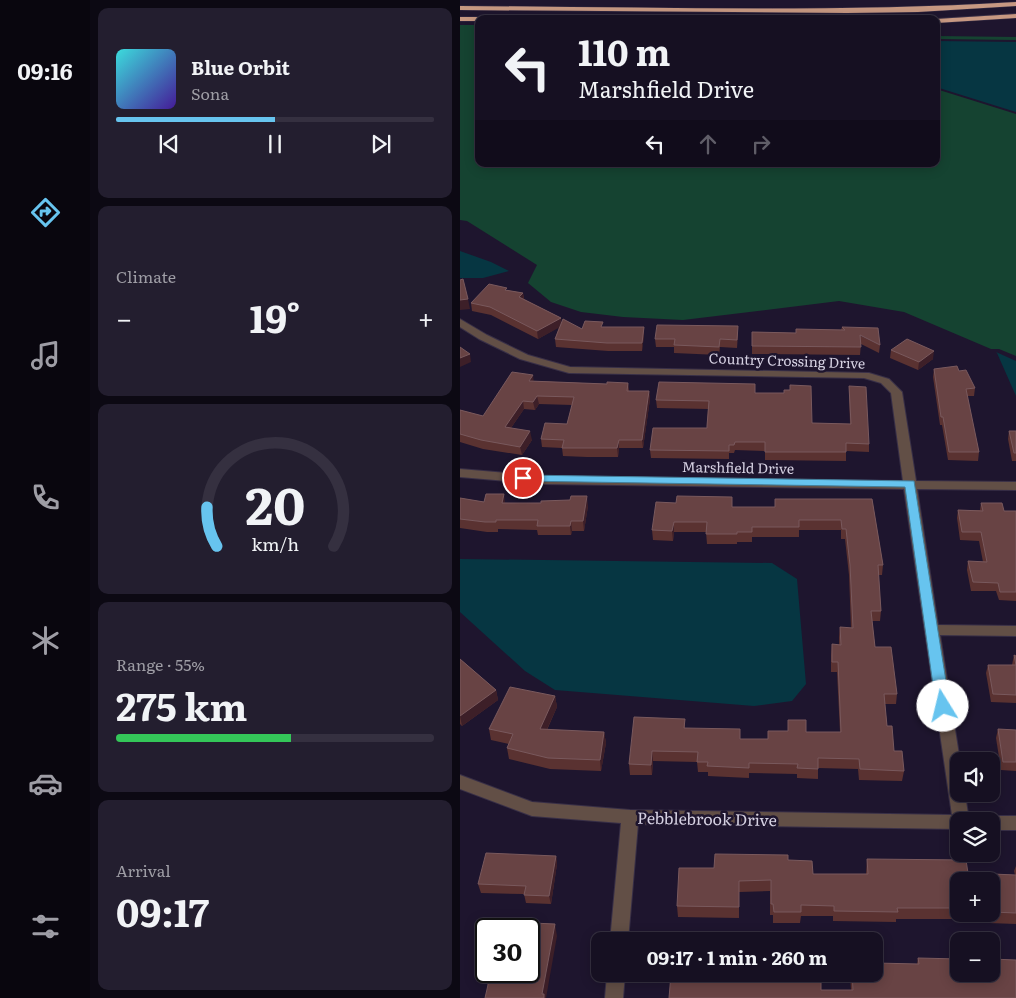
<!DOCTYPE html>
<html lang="en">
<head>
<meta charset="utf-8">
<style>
  :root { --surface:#161022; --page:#231e2f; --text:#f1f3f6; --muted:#9e9da5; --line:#353040; --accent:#67c4ef }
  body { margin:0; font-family:Literata,serif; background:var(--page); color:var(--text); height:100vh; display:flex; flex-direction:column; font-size:19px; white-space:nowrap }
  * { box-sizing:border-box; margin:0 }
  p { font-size:16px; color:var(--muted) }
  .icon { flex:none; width:28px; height:28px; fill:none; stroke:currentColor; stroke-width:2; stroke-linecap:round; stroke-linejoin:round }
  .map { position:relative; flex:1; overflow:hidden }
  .panel { display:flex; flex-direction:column; gap:8px; padding:8px; background:#0c0913; width:370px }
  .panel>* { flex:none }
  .top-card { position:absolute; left:15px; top:15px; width:465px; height:152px; border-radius:10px; box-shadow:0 2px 12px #0003,0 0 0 1px var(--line); background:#161022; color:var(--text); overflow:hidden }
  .controls { position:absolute; left:490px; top:752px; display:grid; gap:10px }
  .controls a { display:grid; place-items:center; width:50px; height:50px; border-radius:10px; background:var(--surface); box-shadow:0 2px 12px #0003,0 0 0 1px var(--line); font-size:25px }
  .speed { position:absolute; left:15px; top:918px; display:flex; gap:10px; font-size:25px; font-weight:700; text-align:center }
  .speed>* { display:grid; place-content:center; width:65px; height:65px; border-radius:50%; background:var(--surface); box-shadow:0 2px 12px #0003,0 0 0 1px var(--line); line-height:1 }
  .speed .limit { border:2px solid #111; border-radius:8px; background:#fff; color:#111 }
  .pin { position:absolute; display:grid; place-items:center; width:42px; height:42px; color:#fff; margin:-21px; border:2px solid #fff; border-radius:50%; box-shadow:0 1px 5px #0007 }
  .me { position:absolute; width:55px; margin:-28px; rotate:351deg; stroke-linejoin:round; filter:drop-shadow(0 0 4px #0008) }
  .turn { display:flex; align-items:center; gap:18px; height:105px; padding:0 20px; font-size:22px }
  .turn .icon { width:65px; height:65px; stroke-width:2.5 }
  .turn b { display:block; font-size:35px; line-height:42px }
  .lanes { display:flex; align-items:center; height:48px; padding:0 20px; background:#0003; justify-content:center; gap:25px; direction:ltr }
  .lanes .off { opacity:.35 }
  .big { font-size:38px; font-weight:700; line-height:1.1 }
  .panel .tile { flex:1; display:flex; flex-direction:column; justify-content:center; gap:8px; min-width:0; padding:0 18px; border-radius:10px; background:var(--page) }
  .panel .dial { align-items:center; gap:0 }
  .dial svg { height:130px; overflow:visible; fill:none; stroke:var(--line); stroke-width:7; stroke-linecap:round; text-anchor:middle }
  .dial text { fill:var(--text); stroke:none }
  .song { display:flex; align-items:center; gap:15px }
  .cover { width:60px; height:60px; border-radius:8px; background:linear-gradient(135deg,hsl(180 70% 55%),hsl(260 70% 35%)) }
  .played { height:5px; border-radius:2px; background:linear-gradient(90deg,var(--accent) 50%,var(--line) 50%) }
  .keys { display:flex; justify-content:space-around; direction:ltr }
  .heat { display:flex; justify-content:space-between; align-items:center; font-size:28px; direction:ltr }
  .charge { height:8px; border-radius:4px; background:linear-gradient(90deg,#34c759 55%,var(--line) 0) }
  .trip { position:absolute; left:131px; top:932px; width:292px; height:50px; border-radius:10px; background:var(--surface); box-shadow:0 2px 12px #0003,0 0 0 1px var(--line); font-weight:700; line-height:50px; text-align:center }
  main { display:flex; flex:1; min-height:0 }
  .menu { display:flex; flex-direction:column; width:90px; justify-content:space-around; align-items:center; background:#09060e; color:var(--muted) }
  .menu .icon { width:35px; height:35px }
  .menu .active { color:var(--accent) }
  .menu b { font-size:22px; color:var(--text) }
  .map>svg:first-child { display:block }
  .green { fill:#154331 }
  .water { fill:#063642 }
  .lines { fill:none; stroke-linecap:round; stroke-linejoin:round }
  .street-casing { stroke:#382f47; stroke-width:2 }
  .highway-casing { stroke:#382f47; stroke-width:1 }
  .street { fill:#624f46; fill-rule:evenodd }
  .highway { fill:#c79882; fill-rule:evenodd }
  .wall { fill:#5a3231 }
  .shaded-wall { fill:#3d1f28 }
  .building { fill:#684344; stroke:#79595d }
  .route { fill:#67c4ef; stroke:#437f9b }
  .labels { text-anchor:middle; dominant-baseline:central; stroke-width:5; stroke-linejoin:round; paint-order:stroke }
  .street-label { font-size:14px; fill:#d6d1e2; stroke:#1e152e }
  .near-street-label { font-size:16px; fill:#d6d1e2; stroke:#1e152e }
</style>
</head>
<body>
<main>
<nav class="menu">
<b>09:16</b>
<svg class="icon active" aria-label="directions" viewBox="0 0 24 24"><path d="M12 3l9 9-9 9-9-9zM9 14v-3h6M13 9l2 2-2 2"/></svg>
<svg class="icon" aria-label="music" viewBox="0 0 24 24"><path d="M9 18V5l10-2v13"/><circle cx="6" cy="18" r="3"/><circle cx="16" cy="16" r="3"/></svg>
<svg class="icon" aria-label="phone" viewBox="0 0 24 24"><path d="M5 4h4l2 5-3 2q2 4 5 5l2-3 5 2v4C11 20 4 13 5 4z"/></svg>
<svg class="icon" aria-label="climate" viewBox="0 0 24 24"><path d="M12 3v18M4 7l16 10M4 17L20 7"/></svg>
<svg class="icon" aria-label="car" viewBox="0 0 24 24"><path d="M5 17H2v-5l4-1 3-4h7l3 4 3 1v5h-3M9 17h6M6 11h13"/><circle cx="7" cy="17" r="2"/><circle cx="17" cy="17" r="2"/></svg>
<svg class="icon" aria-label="filters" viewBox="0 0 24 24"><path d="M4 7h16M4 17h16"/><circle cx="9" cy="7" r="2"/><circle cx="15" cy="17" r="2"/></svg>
</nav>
<section class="panel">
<div class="tile">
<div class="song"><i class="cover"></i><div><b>Blue Orbit</b><p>Sona</p></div></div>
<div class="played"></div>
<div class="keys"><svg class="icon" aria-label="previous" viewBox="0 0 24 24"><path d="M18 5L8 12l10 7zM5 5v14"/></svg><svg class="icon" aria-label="pause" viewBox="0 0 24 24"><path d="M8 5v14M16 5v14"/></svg><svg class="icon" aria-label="next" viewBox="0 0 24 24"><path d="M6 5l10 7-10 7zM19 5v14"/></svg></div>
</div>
<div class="tile"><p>Climate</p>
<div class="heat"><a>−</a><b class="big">19°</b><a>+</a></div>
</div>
<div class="tile dial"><svg viewBox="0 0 100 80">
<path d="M14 69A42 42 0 1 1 86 69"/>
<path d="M14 69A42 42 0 0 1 8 45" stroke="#67c4ef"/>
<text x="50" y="56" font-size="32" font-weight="700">20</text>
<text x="50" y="72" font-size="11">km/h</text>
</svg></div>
<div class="tile"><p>Range · 55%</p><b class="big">275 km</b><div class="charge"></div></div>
<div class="tile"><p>Arrival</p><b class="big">09:17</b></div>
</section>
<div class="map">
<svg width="556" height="998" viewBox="0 0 556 998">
  <rect width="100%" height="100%" fill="#1e152e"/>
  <path class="green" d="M 0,25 L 19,25 L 19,164 L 476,164 L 476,89 L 556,114 L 556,356 L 539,349 L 531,349 L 444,312 L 379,301 L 223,320 L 163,317 L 121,312 L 91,302 L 68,283 L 77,265 L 7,221 L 0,220 Z
    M 476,36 L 556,37 L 556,40 L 476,39 Z"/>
  <path class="water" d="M 476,41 L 556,42 L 556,112 L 476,87 Z
    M 0,251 L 31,262 L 49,271 L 23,278 L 0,278 Z
    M 536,352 L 556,361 L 556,396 L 537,353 Z
    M 0,559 L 312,563 L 337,579 L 346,684 L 332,701 L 294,706 L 95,690 L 65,671 L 0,612 Z"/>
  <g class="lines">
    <g class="street-casing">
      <path id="street" d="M 0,319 L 27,335 L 68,355 L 110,367 L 409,373 L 429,379 L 442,392 L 456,481 L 556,482 L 556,490 L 457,489 L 478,625 L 556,626 L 556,636 L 480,635 L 500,761 L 499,794 L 505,794 L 509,821 L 499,821 L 499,829 L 178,824 L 168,941 L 150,941 L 161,823 L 72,816 L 0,789 L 0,775 L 72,802 L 170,810 L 492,815 L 444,489 L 82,484 L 0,477 L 0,469 L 82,476 L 443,481 L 431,393 L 421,383 L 404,378 L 109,373 L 60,359 L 19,339 L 0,327 Z
        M 531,816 L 556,816 L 556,830 L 531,830 L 531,821 L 524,821 L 525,818 Z
        M 147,974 L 165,974 L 163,998 L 145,998 Z"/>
    </g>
    <g class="highway-casing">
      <path id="highway" d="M 556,2 L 556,6 L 458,12 L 387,13 L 0,10 L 0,6 C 185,7 371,13 556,2 Z
        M 556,14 L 556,18 L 476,23 L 476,19 Z
        M 0,17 L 19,17 L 23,19 L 19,19 L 19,21 L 0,21 Z"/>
    </g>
    <use href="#street" class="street"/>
    <use href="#highway" class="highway"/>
  </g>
  <path class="wall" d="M 47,290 L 63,293 L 64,299 L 101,318 L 101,322 L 122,329 L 143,327 L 184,327 L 184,335 L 182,351 L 148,351 L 96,347 L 95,339 L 99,327 L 78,339 L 31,315 L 12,311 L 11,303 Z
    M 382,327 L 420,345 L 419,353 L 401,344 L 400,355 L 292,354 L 292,332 L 335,333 L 381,330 Z
    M 278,333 L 277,348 L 260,347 L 259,355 L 214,353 L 214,347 L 196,347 L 195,339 Z
    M 431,350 L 473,359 L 458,370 L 430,358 Z
    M 474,369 L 499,371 L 515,388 L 514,396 L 507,396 L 519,452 L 518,461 L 488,460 L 482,425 L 480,425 L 473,377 Z
    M 74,381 L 147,384 L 168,383 L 169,391 L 189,391 L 190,399 L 183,448 L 159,448 L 158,457 L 127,457 L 103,456 L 102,448 L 82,447 L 81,439 L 107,424 L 112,405 L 79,404 L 75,410 L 64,409 L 51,428 L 72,440 L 62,455 L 23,449 L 0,442 L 0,410 L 23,416 Z
    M 389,386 L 409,444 L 409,452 L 386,451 L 386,461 L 305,460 L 305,451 L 275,450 L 274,453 L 269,453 L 269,459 L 191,458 L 190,450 L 247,428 L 248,409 L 197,408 L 196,400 L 295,393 L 352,423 L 390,424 L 389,394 Z
    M 549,431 L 556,431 L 556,461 L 552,461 L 548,439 Z
    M 0,498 L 24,502 L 128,506 L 124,531 L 112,531 L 111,535 L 78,535 L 77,530 L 38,529 L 38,532 L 27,532 L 0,528 Z
    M 412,499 L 423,565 L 422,575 L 418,575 L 421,611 L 420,621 L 412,621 L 415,647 L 437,694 L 436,704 L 425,704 L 427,726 L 434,751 L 444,771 L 442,781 L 399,780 L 398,769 L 358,768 L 358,779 L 337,778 L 337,774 L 289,773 L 289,778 L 248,776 L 248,772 L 238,772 L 237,762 L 193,761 L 192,775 L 170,775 L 169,764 L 225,719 L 225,728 L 280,739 L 308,739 L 346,732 L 380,732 L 377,672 L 371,672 L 371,655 L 372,644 L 379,645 L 379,637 L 380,627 L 391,628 L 389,575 L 385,539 L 381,539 L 381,530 L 339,530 L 339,537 L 292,537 L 292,542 L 277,542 L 277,544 L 247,544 L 246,532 L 214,532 L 213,541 L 193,540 L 192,530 L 216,503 L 272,507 L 315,507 Z
    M 521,503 L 544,511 L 556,511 L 556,601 L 539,600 L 536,591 L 511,591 L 507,570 L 508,561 L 523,562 L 519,541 L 500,540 L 497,518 L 498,510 L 520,510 Z
    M 554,655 L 556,656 L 556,703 L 531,702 L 526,673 L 528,665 L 552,665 Z
    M 0,659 L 36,690 L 38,700 L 2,726 L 0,724 Z
    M 95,696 L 97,707 L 87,730 L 144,732 L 146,743 L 141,771 L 90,769 L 49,759 L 47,748 L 49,744 L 31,740 L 29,729 Z
    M 538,729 L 556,730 L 556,771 L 541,770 L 536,738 Z
    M 96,856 L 97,864 L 91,904 L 66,903 L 64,894 L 21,893 L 18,884 Z
    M 407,859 L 508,873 L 555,875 L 554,871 L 556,866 L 556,924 L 529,923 L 528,914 L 531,914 L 531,881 L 499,881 L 499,909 L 495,909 L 493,919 L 436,919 L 436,922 L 373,921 L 373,916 L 341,916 L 340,923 L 313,923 L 313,915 L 310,915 L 310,891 L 279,892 L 279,918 L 218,917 L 217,906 L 254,868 L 328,860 L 353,874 L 406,874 Z
    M 97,936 L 28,986 L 25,976 Z
    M 458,958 L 556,998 L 361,990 L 391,990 L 390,974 L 415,974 L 457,964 Z"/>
  <path class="shaded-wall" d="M 63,293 L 64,301 L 59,297 Z
    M 8,299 L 10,309 L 0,310 L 0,300 Z
    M 101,318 L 102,326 L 78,339 L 77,331 Z
    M 184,327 L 184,335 L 182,351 L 182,343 Z
    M 474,351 L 473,359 L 458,370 L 459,362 Z
    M 10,354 L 11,362 L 0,367 L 0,358 Z
    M 73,375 L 74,384 L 69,381 Z
    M 189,391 L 190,399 L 183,448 L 182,440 Z
    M 77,396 L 79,404 L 75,410 L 73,402 Z
    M 63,401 L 64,409 L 46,435 L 45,427 Z
    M 70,431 L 72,440 L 62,455 L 60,447 Z
    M 159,440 L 159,448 L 158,457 L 157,448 Z
    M 44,494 L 45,503 L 42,503 Z
    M 127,496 L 128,506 L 124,531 L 123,521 Z
    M 111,521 L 112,531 L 111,535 L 110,526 Z
    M 214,522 L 214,532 L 213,541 L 212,531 Z
    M 36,690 L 38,700 L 2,726 L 0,716 Z
    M 95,696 L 97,707 L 82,740 L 80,729 Z
    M 144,732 L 146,743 L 141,771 L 140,760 Z
    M 192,751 L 193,761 L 192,775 L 191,765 Z
    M 96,856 L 97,864 L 91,904 L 89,896 Z
    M 95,924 L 97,936 L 86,998 L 83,998 L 82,994 Z"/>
  <path class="building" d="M 3,279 L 8,299 L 0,300 L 0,280 Z
    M 29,284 L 47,288 L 45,290 L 63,293 L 59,297 L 101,318 L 77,331 L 30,307 L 11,303 Z
    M 103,319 L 122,329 L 125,321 L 143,322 L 141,327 L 184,327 L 182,343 L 147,343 L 95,339 Z
    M 197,325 L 278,326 L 277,340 L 260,339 L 259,347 L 214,345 L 215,339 L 195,339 Z
    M 382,327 L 418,328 L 420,345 L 400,335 L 401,347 L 292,346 L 292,332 L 336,333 L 336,329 L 385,330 Z
    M 447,339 L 474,351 L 459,362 L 431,350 Z
    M 0,347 L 10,354 L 0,358 Z
    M 497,366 L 499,371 L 506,370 L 515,388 L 506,389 L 519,452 L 489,452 L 483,417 L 481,417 L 474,369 Z
    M 52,372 L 73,375 L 69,381 L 147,384 L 147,382 L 168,383 L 167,391 L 189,391 L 182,440 L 159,440 L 157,448 L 102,448 L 104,440 L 81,439 L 85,423 L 107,424 L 114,397 L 77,396 L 73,402 L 63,401 L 45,427 L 70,431 L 60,447 L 21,440 L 0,434 L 0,410 L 23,416 Z
    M 199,382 L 295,384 L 295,393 L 324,393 L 324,390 L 330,390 L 330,385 L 351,386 L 352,423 L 391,424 L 389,386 L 406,387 L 409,444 L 386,443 L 386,452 L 305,452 L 305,442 L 275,442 L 274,445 L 269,445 L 269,451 L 190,450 L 193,428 L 247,428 L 247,426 L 249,401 L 196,400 Z
    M 549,431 L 556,431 L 556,453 L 554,453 Z
    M 26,494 L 44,494 L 42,503 L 81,503 L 81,501 L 110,500 L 111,496 L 127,496 L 123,521 L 111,521 L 110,526 L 77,526 L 78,520 L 36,520 L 36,522 L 25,522 L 0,519 L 0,498 L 24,502 Z
    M 217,496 L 272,497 L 272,507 L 315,507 L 315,499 L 412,499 L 423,565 L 418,565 L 421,611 L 411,611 L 415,647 L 431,647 L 437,694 L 424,694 L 427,726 L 432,726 L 434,751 L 442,751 L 444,771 L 400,769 L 399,759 L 358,758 L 358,769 L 337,768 L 338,764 L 289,763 L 289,768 L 247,766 L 248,762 L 237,762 L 238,752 L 192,751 L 191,765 L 169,764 L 174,717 L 225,719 L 224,728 L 280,729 L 280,739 L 308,739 L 308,731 L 328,731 L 328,720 L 346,720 L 346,732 L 381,732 L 378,662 L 372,662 L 372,644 L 381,645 L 380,627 L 393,628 L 390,565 L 386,529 L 382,529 L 381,520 L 339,520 L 339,527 L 292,527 L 292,532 L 277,532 L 277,534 L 246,534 L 247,522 L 214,522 L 212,531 L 192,530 L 196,502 L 216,503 Z
    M 521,503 L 542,503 L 544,511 L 556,511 L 556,592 L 540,592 L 538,583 L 513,582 L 508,561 L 527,562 L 521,532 L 502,532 L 498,510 L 523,511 Z
    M 554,655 L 556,656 L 556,695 L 533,694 L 528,665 L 556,665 Z
    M 0,659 L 36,690 L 0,716 Z
    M 50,687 L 95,696 L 80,729 L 144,732 L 140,760 L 88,758 L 47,748 L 53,734 L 29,729 Z
    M 538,729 L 556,730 L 556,762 L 543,762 Z
    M 26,853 L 96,856 L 89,896 L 64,895 L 66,886 L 18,884 Z
    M 255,854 L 328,855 L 328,860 L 352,861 L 353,874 L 408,874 L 407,859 L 506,860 L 508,873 L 556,875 L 556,913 L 532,912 L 531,881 L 499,881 L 499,899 L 494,899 L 496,908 L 437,908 L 438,912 L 374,911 L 374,906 L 341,905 L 341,912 L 314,912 L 313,904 L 311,904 L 311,880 L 279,881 L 279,907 L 217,906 L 219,868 L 254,868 Z
    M 49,922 L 95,924 L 82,994 L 84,994 L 84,998 L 25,998 L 30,976 L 25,976 L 26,969 L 26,971 L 69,971 L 69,929 L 48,929 Z
    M 458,958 L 499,959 L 499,974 L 531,974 L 531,959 L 556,960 L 556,998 L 209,998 L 211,974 L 361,974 L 361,990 L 393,990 L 392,974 L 415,974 L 415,963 L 459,964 Z"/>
  <path class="route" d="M 63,475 L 454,481 L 490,706 L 488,710 L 483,712 L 478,710 L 476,706 L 445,487 L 59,481 L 58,478 L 59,476 Z"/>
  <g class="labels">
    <g class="street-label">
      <text transform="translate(327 360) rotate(2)">Country Crossing Drive</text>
      <text transform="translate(278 467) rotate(1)">Marshfield Drive</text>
    </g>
    <g class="near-street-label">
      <text transform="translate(247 818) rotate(1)">Pebblebrook Drive</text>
    </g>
  </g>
</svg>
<div class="controls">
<a><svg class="icon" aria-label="sound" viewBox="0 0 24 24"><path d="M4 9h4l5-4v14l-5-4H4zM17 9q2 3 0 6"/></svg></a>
<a><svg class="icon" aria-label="layers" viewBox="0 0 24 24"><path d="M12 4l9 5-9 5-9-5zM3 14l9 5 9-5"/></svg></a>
<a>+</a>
<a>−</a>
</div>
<div class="speed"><div class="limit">30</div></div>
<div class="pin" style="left:63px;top:478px;background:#d93025"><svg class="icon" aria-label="arrive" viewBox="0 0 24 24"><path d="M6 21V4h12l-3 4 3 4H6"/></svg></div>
<svg class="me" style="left:483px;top:706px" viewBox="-20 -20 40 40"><circle r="19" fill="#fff"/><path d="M0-13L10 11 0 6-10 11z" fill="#67c4ef"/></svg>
<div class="trip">09:17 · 1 min · 260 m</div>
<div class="top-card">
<div class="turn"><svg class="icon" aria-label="left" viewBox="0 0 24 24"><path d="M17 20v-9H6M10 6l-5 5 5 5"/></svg><div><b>110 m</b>Marshfield Drive</div></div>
<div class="lanes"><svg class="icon" aria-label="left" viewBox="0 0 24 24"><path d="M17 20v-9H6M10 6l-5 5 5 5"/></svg><svg class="icon off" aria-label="ahead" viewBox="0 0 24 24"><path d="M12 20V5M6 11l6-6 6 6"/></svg><svg class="icon off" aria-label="right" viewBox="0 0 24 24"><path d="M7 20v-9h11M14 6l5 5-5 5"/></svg></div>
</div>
</div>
</main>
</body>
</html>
